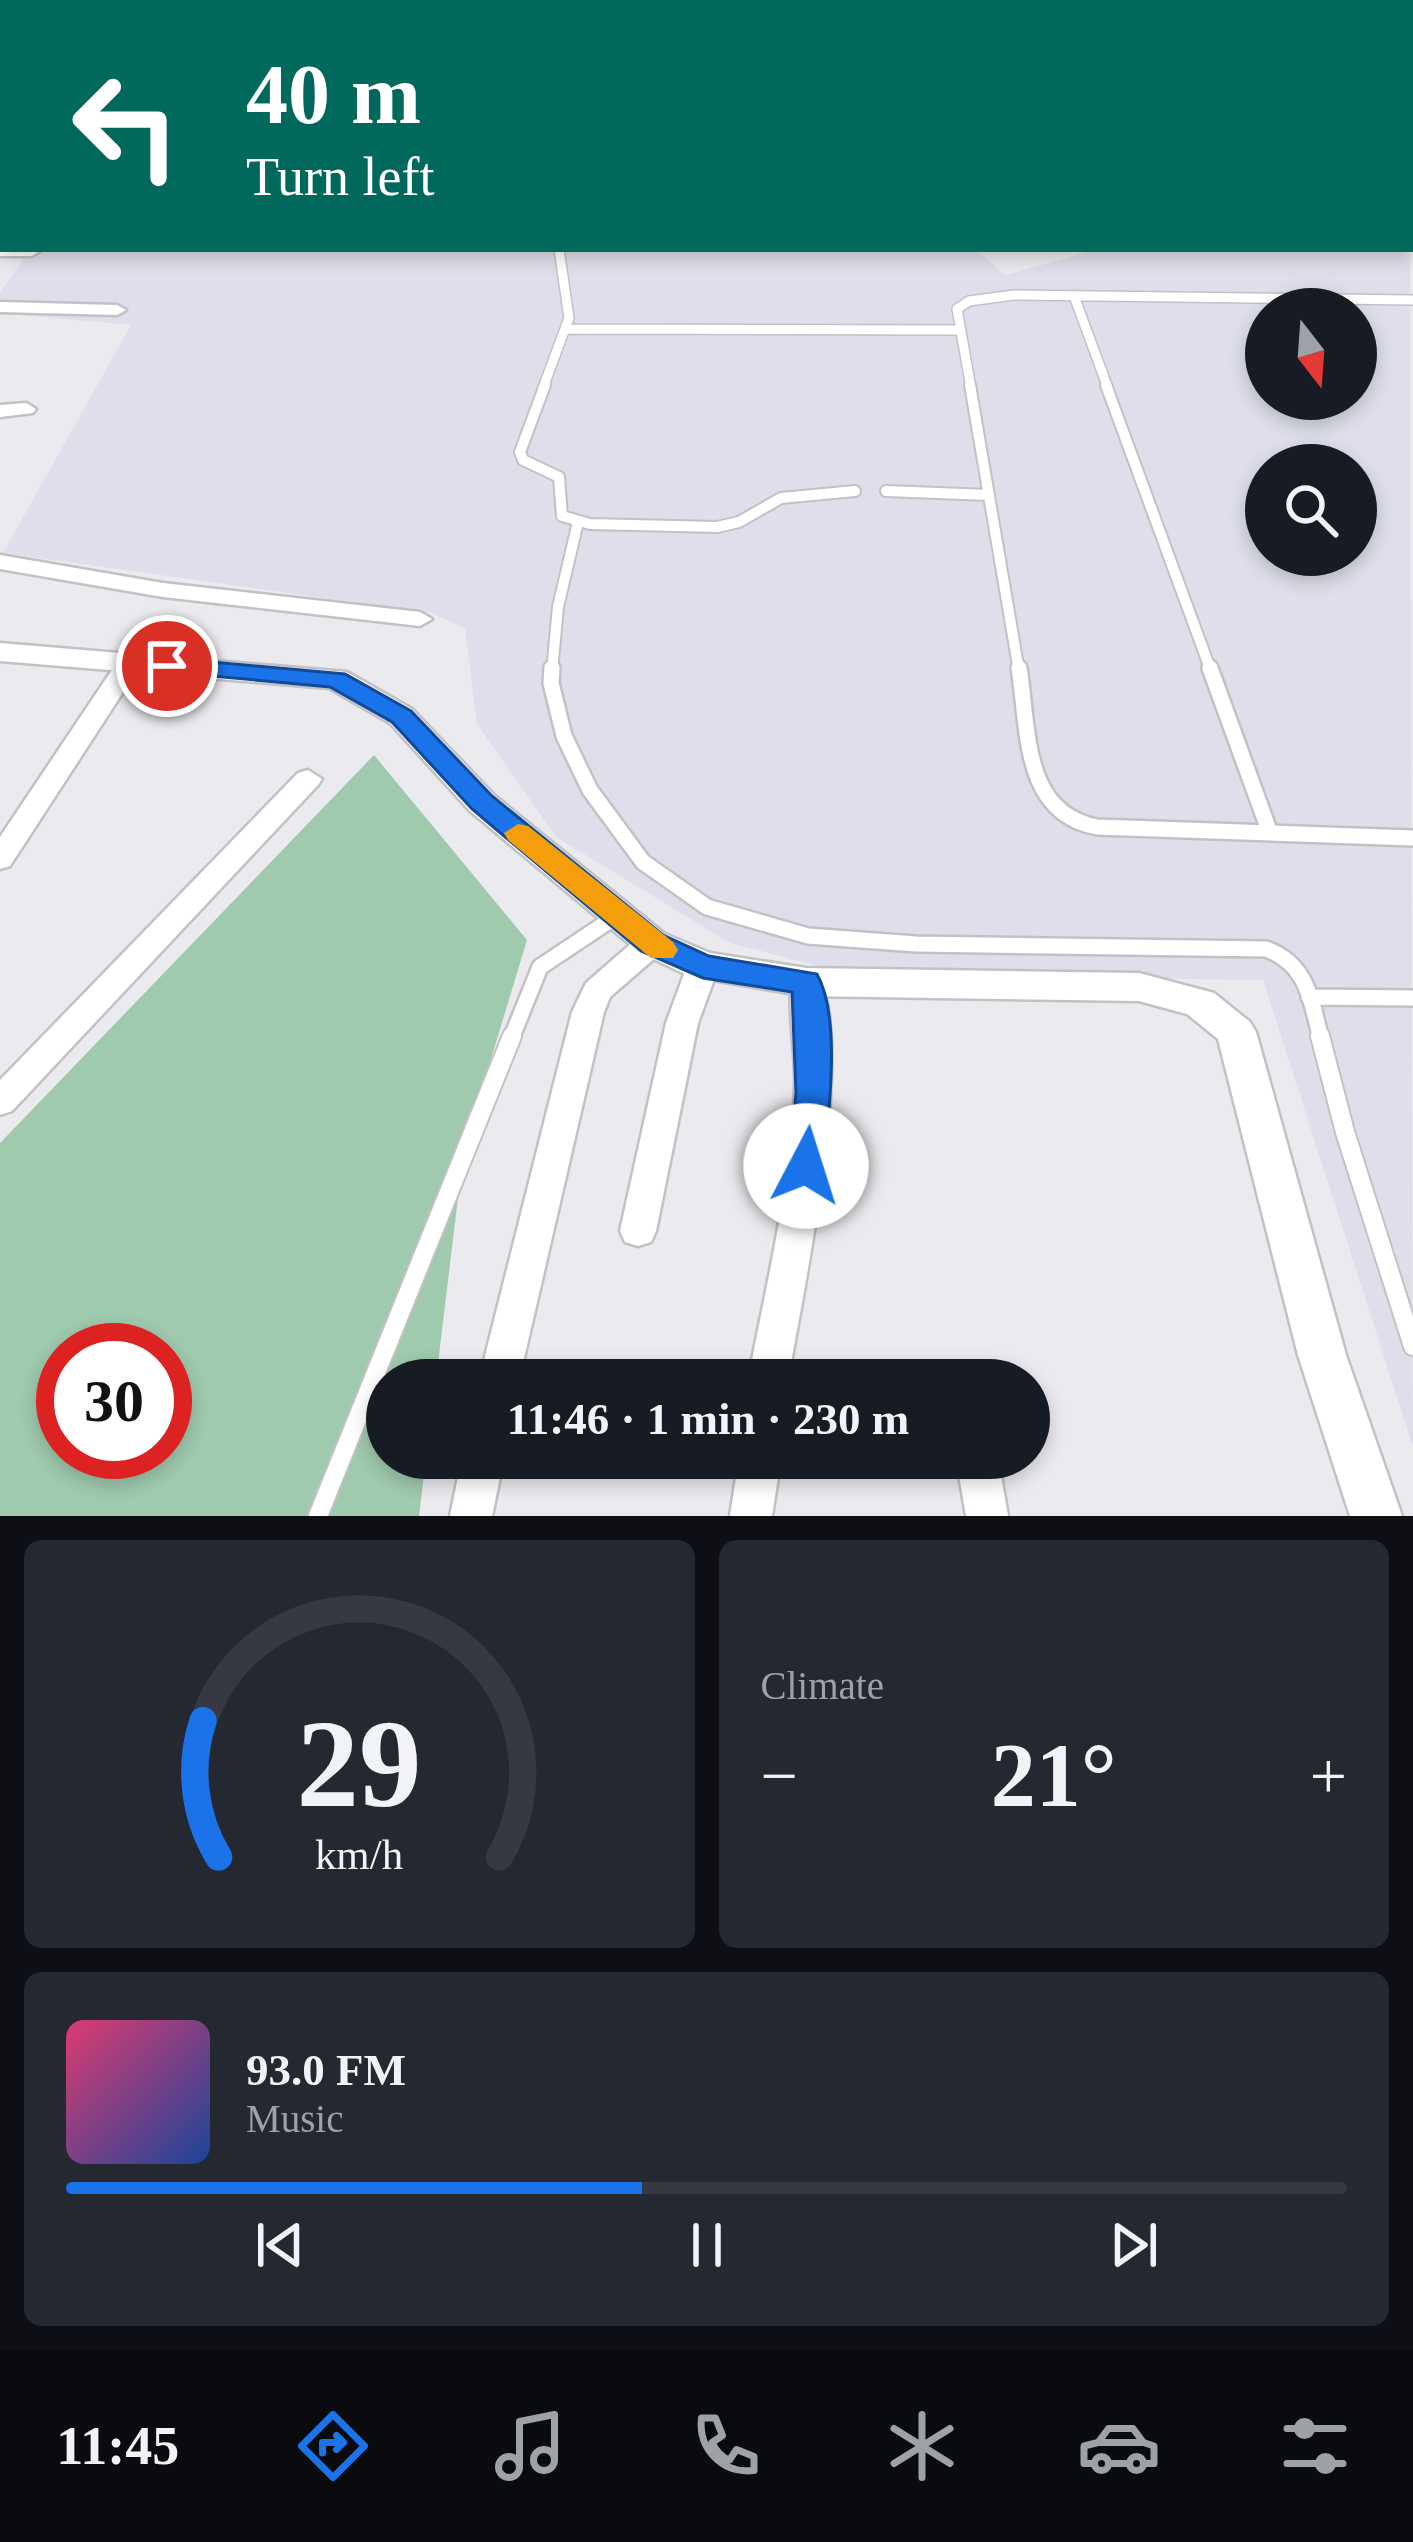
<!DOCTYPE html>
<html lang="en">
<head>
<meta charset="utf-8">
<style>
  :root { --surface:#171b24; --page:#242831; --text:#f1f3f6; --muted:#9ea1a6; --line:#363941; --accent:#1a73e8 }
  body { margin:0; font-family:Georgia,serif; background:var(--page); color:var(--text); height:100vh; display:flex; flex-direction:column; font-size:45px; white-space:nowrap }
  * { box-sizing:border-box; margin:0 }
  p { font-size:39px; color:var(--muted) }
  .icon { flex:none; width:66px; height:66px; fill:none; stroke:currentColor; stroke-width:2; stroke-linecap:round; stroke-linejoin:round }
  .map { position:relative; height:1516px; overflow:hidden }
  .drawer { display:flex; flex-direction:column; gap:24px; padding:24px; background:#0d0f14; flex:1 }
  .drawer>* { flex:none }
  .guide { position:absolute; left:0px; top:0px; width:1413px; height:252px; box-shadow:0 6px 18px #0003; background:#00695c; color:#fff; overflow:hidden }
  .needle { width:78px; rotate:163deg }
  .buttons { position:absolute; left:1245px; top:288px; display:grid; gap:24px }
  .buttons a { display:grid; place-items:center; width:132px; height:132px; border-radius:50%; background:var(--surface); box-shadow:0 6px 18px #0003; font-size:60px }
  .speed { position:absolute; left:36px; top:1323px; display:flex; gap:24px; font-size:60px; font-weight:700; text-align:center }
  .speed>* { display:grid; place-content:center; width:156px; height:156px; border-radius:50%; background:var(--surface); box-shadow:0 6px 18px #0003; line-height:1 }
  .speed .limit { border:18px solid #d22; background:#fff; color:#111 }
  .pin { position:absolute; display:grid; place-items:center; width:102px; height:102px; color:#fff; margin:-51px; border:6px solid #fff; border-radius:50%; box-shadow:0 3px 12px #0007 }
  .me { position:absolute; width:132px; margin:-66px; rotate:5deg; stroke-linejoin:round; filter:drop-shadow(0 0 9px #0008) }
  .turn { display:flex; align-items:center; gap:42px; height:252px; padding:0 48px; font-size:54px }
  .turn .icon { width:156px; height:156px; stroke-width:2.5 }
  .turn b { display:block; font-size:84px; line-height:102px }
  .big { font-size:90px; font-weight:700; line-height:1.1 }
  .drawer .card { flex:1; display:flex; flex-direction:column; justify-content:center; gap:18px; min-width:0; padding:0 42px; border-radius:18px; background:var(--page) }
  .drawer .dial { align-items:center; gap:0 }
  .dial svg { height:312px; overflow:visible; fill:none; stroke:var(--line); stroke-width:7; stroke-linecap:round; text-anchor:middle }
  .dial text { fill:var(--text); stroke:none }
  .song { display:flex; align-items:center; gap:36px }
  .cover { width:144px; height:144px; border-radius:18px; background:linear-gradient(135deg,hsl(340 70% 55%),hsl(220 70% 35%)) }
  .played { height:12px; border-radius:6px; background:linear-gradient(90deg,var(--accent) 45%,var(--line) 45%) }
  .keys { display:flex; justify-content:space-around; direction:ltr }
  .heat { display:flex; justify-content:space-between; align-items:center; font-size:66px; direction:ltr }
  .drawer .tiles { flex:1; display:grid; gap:24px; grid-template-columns:1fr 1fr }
  .card:last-child { grid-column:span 2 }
  .trip { position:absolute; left:366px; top:1359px; width:684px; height:120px; border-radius:60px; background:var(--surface); box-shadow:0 6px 18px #0003; font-weight:700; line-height:120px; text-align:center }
  .menu { display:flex; height:192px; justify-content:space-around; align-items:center; background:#090b0e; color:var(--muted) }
  .menu .icon { width:84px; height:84px }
  .menu .on { color:var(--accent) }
  .menu b { font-size:54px; color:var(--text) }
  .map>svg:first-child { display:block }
  .built { fill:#dfdfeb; fill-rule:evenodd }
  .green { fill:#9fcaae; fill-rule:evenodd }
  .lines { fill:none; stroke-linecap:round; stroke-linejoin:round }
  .service-far3-casing { stroke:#c2c2c6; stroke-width:12 }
  .service-far2-casing { stroke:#c2c2c6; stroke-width:14 }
  .service-far1-casing { stroke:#c2c2c6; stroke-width:20 }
  .service-casing { stroke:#c2c2c6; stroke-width:22 }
  .minor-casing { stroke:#c2c2c6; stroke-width:5 }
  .tertiary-casing { stroke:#c2c2c6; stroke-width:5 }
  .secondary-casing { stroke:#c2c2c6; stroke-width:4 }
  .service-far3 { stroke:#fff; stroke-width:9 }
  .service-far2 { stroke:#fff; stroke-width:10 }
  .service-far1 { stroke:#fff; stroke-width:15 }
  .service { stroke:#fff; stroke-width:18 }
  .minor { fill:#fff; fill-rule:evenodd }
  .tertiary { fill:#fff; fill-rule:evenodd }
  .secondary { fill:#efe2ce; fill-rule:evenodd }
  .route { fill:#1a73e8; stroke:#114b97; stroke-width:3 }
  .slow { fill:#f59e0b }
</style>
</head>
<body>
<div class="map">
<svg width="1413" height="1516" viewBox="0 0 1413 1516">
  <rect width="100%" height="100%" fill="#ebebef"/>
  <path class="built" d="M 1410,220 L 1413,1447 L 1263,980 L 853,975 L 730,943 L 556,837 L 477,724 L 465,628 L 431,613 L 3,553 L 131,325 L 0,313 L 0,292 L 31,249 L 975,249 L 1005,275 L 1099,249 L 1410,249 ZM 1266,309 L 1356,309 L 1356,399 L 1266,399 ZM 1266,465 L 1356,465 L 1356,555 L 1266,555 Z"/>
  <path class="green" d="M 374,755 L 527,940 L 464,1148 L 436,1380 L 387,1380 L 387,1458 L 426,1458 L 419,1516 L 0,1516 L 0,1143 ZM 63,1350 L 165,1350 L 165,1452 L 63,1452 Z"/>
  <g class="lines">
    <g class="service-far3-casing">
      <path id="service-far3" d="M 1074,296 L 1108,388
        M 565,329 L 961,330
        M 543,388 L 569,318 L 559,249
        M 971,388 L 957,309 L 969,301 L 1014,295 L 1413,300"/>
    </g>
    <g class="service-far2-casing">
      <path id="service-far2" d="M 545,385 L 520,452 L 523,460 L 559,477 L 562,516 L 590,524 L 717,527 L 739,522 L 781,498 L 855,491
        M 970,385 L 1019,671
        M 1106,385 L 1211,671
        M 886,491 L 989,495
        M 552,671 L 558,607 L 578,522"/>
    </g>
    <g class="service-far1-casing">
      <path id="service-far1" d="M 552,668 L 551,683 L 564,736 L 590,790 L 643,862 L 707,907 L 808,936 L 916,944 L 1266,949 C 1308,964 1311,1001 1321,1039
        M 1019,668 C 1029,730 1022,813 1097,827 L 1413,838
        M 1210,668 L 1270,833
        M 1309,997 L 1413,998
        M 511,1039 L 540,967 L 618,915"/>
    </g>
    <g class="service-casing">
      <path id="service" d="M 1320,1036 L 1345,1132 L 1413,1346
        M 318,1516 L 512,1036"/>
    </g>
    <g class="minor-casing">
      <path id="minor" d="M 122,0 L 159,0 L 160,1 L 118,3 Z
        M 436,0 L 438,3 L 425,1 L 426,0 Z
        M 526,0 L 541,0 L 544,3 L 529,3 Z
        M 666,0 L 679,0 L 681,3 L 668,3 Z
        M 729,0 L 742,0 L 745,3 L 732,3 Z
        M 789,0 L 801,0 L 803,3 L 791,3 Z
        M 942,0 L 958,0 L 961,3 L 945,3 Z
        M 1227,0 L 1240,0 L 1242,3 L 1229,3 Z
        M 0,14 L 3,14 L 3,22 L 0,22 Z
        M 1410,149 L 1413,149 L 1413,159 L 1410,159 Z
        M 0,246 L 3,249 L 40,251 L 32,256 L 0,256 Z
        M 0,302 L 117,305 L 126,310 L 117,315 L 0,312 Z
        M 26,403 L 36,409 L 33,413 L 0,417 L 0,405 Z
        M 0,555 L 163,583 L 420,612 L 432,619 L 420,626 L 163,597 L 0,569 Z
        M 129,655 L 142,663 L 10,866 L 0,869 L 0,837 L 120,658 Z
        M 308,770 L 322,779 L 318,785 L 12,1111 L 0,1115 L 0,1080 L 298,773 Z
        M 652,932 L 663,935 L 667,943 L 663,951 L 610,997 L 604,1012 L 519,1380 L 479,1380 L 572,1012 L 586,983 L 641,935 Z
        M 703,955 L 714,958 L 719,966 L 698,1023 L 656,1231 L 651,1242 L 638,1246 L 625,1242 L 620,1231 L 666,1023 L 687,966 L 692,958 Z
        M 806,971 L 817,974 C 857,1043 802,1297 788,1380 L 748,1380 C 767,1282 791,1184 795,1085 C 797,1059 784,992 795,974 Z
        M 462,1458 L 504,1458 L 492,1516 L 450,1516 Z
        M 739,1458 L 781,1458 L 772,1516 L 730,1516 Z
        M 956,1458 L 998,1458 L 1008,1516 L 966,1516 Z"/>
    </g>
    <g class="tertiary-casing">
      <path id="tertiary" d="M 0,643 L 347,672 L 412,709 L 494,795 L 665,934 L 710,953 L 806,968 L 1139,973 L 1214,993 L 1250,1022 L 1256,1032 L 1346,1355 L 1402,1516 L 1350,1516 L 1298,1355 L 1218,1039 L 1187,1014 L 1139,1001 L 806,996 L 689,976 L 639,952 L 470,811 L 390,723 L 329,688 L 0,661 Z"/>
    </g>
    <g class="secondary-casing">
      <path id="secondary" d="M 1156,0 L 1185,0 L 1154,3 Z
        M 0,159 L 3,159 L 3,171 L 0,171 Z"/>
    </g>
    <use href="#service-far3" class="service-far3"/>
    <use href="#service-far2" class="service-far2"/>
    <use href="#service-far1" class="service-far1"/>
    <use href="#service" class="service"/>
    <use href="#minor" class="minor"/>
    <use href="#tertiary" class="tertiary"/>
    <use href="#secondary" class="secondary"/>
  </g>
  <path class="route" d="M 167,658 L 345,674 L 411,711 L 492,796 L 663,935 L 709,956 L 817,974 C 842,1019 828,1116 824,1166 L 819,1177 L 806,1181 L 794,1177 L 789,1166 L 796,1093 L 792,992 L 703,978 L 641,951 L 472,809 L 392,722 L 330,687 L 158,671 L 154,666 Z"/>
  <path class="slow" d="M 518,824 L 528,826 L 673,942 L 678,950 L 673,958 L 651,958 L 508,840 L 504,833 Z"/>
</svg>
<div class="buttons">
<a><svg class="needle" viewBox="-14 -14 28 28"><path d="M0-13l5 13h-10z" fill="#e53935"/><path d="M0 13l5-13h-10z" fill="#9ea1a6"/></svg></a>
<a><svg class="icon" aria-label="search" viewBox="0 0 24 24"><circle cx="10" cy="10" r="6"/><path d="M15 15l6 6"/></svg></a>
</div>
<div class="speed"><div class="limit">30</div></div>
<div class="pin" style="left:167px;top:666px;background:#d93025"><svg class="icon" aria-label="arrive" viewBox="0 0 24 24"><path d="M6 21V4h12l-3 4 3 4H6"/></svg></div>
<svg class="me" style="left:806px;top:1166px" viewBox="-20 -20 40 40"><circle r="19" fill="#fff"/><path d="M0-13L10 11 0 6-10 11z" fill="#1a73e8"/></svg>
<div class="trip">11:46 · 1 min · 230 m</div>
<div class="guide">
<div class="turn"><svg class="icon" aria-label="left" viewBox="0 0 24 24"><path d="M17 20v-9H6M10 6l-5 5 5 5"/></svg><div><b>40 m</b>Turn left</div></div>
</div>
</div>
<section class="drawer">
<div class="tiles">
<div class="card dial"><svg viewBox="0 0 100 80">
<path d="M14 69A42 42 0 1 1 86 69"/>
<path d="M14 69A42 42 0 0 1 10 34" stroke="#1a73e8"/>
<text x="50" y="56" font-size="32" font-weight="700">29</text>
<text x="50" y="72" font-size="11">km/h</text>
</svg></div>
<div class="card"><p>Climate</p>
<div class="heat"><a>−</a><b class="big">21°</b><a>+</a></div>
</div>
<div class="card">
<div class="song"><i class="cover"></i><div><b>93.0 FM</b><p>Music</p></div></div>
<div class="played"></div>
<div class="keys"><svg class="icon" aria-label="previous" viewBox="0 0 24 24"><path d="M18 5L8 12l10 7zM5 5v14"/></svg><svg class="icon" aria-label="pause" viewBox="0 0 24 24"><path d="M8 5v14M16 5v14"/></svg><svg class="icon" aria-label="next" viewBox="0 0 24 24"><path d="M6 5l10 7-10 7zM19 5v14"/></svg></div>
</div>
</div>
</section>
<nav class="menu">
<b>11:45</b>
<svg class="icon on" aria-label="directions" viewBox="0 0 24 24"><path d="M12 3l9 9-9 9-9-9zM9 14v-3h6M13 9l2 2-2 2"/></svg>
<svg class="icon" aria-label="music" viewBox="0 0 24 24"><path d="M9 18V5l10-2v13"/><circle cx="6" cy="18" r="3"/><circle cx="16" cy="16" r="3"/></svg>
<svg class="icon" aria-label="phone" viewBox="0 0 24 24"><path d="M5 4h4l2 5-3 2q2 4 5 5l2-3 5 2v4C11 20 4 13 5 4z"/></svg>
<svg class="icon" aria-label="climate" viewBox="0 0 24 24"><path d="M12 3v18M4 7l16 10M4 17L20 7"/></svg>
<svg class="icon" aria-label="car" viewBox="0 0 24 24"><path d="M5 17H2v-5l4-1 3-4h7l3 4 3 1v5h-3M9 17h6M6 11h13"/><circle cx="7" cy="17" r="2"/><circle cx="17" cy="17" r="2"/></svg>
<svg class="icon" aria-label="filters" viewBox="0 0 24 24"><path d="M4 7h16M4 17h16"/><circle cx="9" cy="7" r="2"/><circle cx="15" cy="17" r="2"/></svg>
</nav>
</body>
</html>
